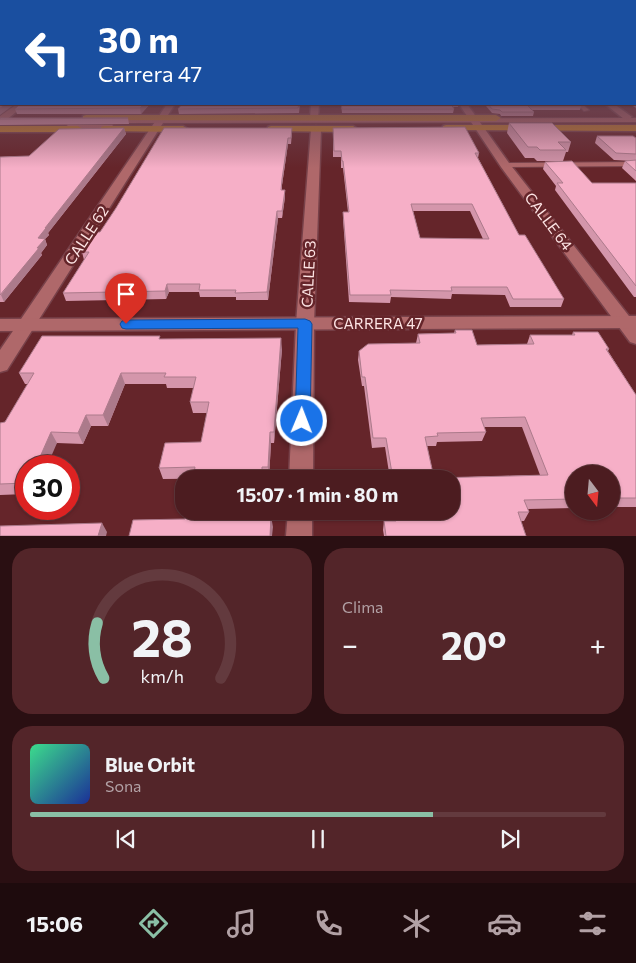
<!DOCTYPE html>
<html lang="es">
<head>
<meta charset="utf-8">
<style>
  :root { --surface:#4c1c20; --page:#532529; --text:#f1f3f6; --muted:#b2a1a5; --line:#633a3e; --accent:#8abfa5 }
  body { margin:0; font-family:Commissioner,sans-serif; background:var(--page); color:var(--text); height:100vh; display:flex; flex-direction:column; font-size:19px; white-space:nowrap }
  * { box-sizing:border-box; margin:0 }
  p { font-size:16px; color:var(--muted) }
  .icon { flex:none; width:28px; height:28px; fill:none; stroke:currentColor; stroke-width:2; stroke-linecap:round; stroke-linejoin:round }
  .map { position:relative; height:536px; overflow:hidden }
  .panel { display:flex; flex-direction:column; gap:12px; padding:12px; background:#2a0f12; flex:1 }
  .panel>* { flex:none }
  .banner { position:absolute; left:0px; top:0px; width:636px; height:105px; box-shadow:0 1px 4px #0004,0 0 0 1px var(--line); background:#1a4fa0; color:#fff; overflow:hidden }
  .needle { width:32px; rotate:164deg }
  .tools { position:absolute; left:565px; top:465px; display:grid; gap:10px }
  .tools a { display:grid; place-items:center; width:55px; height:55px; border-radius:50%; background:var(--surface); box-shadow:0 1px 4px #0004,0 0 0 1px var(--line); font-size:25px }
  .speed { position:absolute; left:15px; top:455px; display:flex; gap:10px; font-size:25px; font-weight:700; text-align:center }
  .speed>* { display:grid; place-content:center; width:65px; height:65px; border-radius:50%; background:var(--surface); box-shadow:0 1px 4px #0004,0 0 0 1px var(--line); line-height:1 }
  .speed .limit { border:8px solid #d22; background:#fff; color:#111 }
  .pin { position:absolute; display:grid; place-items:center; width:42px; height:42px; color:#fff; margin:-51px -21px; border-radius:50% 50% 50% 0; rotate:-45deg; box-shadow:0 0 5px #0007 }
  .pin .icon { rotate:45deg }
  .me { position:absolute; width:55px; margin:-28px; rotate:1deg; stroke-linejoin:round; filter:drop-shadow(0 0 4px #0008) }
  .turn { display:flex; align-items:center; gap:18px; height:105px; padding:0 15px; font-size:22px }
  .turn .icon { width:65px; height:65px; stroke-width:2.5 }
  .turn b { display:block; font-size:35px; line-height:42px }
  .big { font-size:38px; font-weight:700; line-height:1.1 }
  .panel .tile { flex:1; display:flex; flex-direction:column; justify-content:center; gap:8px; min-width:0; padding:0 18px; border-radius:20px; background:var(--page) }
  .panel .dial { align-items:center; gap:0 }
  .dial svg { height:130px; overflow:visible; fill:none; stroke:var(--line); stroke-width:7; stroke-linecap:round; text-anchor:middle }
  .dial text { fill:var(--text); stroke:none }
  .song { display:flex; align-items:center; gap:15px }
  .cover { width:60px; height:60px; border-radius:8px; background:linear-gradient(135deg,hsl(150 70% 55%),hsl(230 70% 35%)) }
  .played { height:5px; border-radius:2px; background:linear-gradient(90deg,var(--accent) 70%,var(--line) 70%) }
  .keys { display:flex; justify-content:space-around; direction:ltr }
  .heat { display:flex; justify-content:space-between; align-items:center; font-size:28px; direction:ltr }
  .panel .tiles { flex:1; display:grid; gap:12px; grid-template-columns:1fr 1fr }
  .tile:last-child { grid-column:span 2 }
  .trip { position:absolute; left:175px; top:470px; width:285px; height:50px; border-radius:20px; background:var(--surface); box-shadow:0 1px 4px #0004,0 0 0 1px var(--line); font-weight:700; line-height:50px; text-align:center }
  .menu { display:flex; height:80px; justify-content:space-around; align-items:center; background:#1e0b0d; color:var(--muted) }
  .menu .icon { width:35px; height:35px }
  .menu .selected { color:var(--accent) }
  .menu b { font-size:22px; color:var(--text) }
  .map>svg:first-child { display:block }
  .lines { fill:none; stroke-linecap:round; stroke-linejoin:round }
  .lane-casing { stroke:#774149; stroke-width:2 }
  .street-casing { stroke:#774149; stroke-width:3 }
  .secondary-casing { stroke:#774149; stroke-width:3 }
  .primary-casing { stroke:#774149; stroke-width:3 }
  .lane { fill:#af686a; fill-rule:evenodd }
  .street { fill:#af686a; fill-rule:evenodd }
  .secondary { fill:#af686a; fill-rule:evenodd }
  .primary { fill:#bd7c2d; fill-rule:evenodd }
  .wall { fill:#d496ab; fill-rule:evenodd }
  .shaded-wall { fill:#ac7a8b }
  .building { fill:#f6afc7; stroke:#ac7a8b; fill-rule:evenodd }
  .route { fill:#1a73e8; stroke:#114b97 }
  .labels { text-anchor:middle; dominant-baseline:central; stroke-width:5; stroke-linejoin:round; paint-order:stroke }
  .street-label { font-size:15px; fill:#fee5e5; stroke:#65252a }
</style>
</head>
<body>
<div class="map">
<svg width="636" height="536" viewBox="0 0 636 536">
  <rect width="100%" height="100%" fill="#65252a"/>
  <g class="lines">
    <g class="lane-casing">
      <path id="lane" d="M 577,104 L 582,104 L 589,110 L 584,111 Z
        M 636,118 L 636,122 L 116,123 L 113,121 L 116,119 Z
        M 68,125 L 112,125 L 115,127 L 112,129 L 66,128 L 65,127 Z
        M 636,162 L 636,166 L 505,167 L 502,165 L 505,163 Z"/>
    </g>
    <g class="street-casing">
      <path id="street" d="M 167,104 L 175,104 L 7,370 L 0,372 L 0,350 Z
        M 311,104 L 319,104 L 318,120 L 312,120 L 310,118 Z
        M 459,104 L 467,104 L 509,163 L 636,325 L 636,344 L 630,342 L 501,167 Z
        M 605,104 L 614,104 L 632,117 L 627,120 L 624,119 Z
        M 316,126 L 321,129 L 314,324 L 313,479 L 289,479 L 296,324 L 311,129 Z
        M 288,511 L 312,511 L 312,536 L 286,536 Z"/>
    </g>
    <g class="secondary-casing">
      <path id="secondary" d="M 17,104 L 26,104 L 5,121 L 0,121 L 0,116 Z
        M 636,316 L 636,328 L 0,331 L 0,319 Z"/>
    </g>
    <g class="primary-casing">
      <path id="primary" d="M 86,115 L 496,115 L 501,118 L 496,121 L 83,120 L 83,116 Z
        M 446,125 L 636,125 L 636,131 L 443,130 L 443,126 Z
        M 0,126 L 78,126 L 83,129 L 78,132 L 0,132 Z
        M 104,126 L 183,126 L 188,129 L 183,132 L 101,131 L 101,127 Z
        M 271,126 L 353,126 L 358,129 L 353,132 L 268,131 L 268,127 Z"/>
    </g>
    <use href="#lane" class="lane"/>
    <use href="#street" class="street"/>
    <use href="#secondary" class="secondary"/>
    <use href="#primary" class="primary"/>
  </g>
  <path class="wall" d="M 635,93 L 636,93 L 636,108 L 630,104 L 635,104 Z
    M 20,104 L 150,104 L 141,114 L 17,114 L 15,109 Z
    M 300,104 L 299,113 L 179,114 L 178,109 Z
    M 341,104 L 459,104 L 458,107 L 453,107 L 454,109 L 453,113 L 342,113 Z
    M 469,104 L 578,104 L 581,106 L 580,110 L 532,110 L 534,112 L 533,116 L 501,116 L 500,114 L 492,113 L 486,106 L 471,106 Z
    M 0,118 L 128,118 L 129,124 L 0,125 Z
    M 509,123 L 571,142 L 568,152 L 566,152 L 563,161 L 537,161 L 534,158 L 525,158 L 507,133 Z
    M 124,128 L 126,134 L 48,233 L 49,235 L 45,239 L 47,245 L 41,253 L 42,255 L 4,302 L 0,302 L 0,157 L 29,156 Z
    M 292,133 L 291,144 L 288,144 L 282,185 L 282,190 L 285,197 L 282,218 L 278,218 L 268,300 L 236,300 L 236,297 L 200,297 L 199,292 L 169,292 L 166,299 L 66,301 L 63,293 L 84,260 L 82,252 L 100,232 Z
    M 333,134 L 479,153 L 478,158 L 519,235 L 564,299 L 561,307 L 510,307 L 505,295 L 452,294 L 451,299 L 391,297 L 390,303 L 349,302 L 343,219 L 343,212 L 348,212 L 343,168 L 341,168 L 341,157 L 333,157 ZM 413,211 L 470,211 L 483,239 L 420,238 Z
    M 597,136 L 636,138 L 636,181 L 622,168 L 625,161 L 633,161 L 614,160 L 595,143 Z
    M 545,162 L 592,183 L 636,183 L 636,297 L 634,297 L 555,190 L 556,186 L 543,169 Z
    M 455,330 L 477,345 L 527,344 L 530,335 L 572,335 L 573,332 L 609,349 L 608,351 L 636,395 L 636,507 L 611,507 L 611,474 L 574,474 L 574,508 L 528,509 L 529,512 L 524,521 L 521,521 L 526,536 L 384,536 L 383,530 L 384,521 L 393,521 L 391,511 L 451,511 L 451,479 L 390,479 L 385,447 L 372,448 L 364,386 L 362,386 L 358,360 L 359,351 L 416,343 L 418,334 L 454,333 ZM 484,427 L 522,427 L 540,475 L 434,478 L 427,446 L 436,446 L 437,442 L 482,441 L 486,432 Z
    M 161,339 L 282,349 L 274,443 L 271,443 L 269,478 L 163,479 L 159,468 L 201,442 L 207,413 L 193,413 L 190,402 L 194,388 L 167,388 L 166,384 L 125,384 L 108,426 L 91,426 L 83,444 L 57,443 L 26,466 L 26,494 L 0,495 L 0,423 L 5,422 L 28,384 L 25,384 L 19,373 Z"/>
  <path class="shaded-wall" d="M 6,104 L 15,104 L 0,115 L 0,108 Z
    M 144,104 L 150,104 L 141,114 L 140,108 Z
    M 124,128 L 126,134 L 48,233 L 49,235 L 45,239 L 47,245 L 41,253 L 42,255 L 4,302 L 1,295 L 37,248 L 38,238 L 45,228 Z
    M 288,138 L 288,144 L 282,185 L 282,197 L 282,179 Z
    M 285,190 L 285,197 L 282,218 L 282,211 Z
    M 277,211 L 278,218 L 268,300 L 267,292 Z
    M 167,284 L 169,292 L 166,299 L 165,291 Z
    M 281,338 L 282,349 L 274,443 L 274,432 Z
    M 121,373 L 125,384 L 108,426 L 103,415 Z
    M 86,415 L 91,426 L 83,444 L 78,433 Z
    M 51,432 L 57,443 L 47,466 L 36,466 Z
    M 270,432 L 271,443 L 269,478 L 268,467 Z
    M 260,511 L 262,511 L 261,527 L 259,517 Z
    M 271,516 L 273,527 L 272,536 L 270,536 Z
    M 102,523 L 107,532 L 106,536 L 98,536 Z"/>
  <path class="building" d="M 0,93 L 1,93 L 1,104 L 6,104 L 0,108 Z
    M 635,93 L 636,93 L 636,103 L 635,102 Z
    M 20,104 L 144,104 L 140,108 L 15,109 Z
    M 182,104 L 299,104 L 298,108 L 178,109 Z
    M 341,104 L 451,104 L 454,109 L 342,109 Z
    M 488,104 L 578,104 L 581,106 L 528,106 L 534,112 L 502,112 L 500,110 L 492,109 Z
    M 0,118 L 128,118 L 0,119 Z
    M 509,123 L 552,123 L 571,142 L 558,142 L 566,150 L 540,150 L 537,147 L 528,147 Z
    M 465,127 L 479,153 L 475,153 L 519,235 L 525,235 L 564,299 L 513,299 L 507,287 L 451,287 L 452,291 L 390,290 L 391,295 L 350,295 L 343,212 L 349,212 L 343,161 L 342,161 L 341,151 L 334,151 L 333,128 ZM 411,204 L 472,204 L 489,239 L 420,238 Z
    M 124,128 L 45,228 L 46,228 L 38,238 L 45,239 L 37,248 L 39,248 L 0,295 L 0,157 L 29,156 L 59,129 Z
    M 164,128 L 292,128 L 291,138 L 288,138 L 282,179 L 281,190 L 285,190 L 282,211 L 277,211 L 267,292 L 235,293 L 236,290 L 199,290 L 200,284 L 167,284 L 165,291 L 63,293 L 89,252 L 82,252 L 95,232 L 100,232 L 116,208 Z
    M 597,136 L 633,136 L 636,138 L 636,154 L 616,153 Z
    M 636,160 L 636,171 L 625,161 Z
    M 572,161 L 592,183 L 636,183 L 636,286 L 557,183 L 563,183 L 545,162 Z
    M 455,330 L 472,330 L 477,345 L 534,344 L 530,335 L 575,335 L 573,332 L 598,332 L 609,349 L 606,349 L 636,395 L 636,498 L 611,498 L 611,474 L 574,474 L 574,499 L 524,500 L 529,512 L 518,512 L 526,536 L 386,536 L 384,521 L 396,521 L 395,511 L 451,511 L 451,479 L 393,479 L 386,438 L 373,438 L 365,377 L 362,377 L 359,351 L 368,344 L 420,343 L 418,334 L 456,333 ZM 525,417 L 548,475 L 434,478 L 425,437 L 438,436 L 437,433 L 486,432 L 481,418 Z
    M 42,336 L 160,336 L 159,339 L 281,338 L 274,432 L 270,432 L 268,467 L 262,467 L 262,479 L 193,479 L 195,467 L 159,468 L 165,443 L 201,442 L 209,402 L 190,402 L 196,377 L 164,377 L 166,373 L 121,373 L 103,415 L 86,415 L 78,433 L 51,432 L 36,466 L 26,466 L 26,483 L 0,484 L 0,423 L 5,422 L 34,373 L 19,373 Z
    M 187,511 L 260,511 L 259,517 L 271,516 L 270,536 L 129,536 L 133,520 L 185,519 Z
    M 102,523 L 98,536 L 0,536 L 0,526 Z"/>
  <linearGradient id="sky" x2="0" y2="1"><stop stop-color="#381417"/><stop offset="0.55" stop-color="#6d4655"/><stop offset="1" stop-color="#6d4655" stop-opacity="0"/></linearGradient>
  <rect width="636" height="168" fill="url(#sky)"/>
  <path class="route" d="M 305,319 L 310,321 L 312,324 L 310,421 L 308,425 L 302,427 L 297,425 L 295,421 L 298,328 L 126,329 L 122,328 L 120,324 L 122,321 L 126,320 Z"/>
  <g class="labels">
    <g class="street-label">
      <text transform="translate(549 221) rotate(53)">CALLE 64</text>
      <text transform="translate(86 235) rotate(-57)">CALLE 62</text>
      <text transform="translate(308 274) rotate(-87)">CALLE 63</text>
      <text x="378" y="323">CARRERA 47</text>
    </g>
  </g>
</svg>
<div class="tools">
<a><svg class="needle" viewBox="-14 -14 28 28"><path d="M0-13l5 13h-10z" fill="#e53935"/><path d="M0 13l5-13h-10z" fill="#b2a1a5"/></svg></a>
</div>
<div class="speed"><div class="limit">30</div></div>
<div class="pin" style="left:126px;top:324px;background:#d93025"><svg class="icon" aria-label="arrive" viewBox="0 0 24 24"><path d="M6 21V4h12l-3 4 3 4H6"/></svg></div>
<svg class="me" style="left:302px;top:421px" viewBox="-20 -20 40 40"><circle r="17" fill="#1a73e8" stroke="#fff" stroke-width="3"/><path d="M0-11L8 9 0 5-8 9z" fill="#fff"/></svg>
<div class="trip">15:07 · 1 min · 80 m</div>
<div class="banner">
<div class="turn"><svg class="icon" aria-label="left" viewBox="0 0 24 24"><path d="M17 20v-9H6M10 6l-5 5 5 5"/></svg><div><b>30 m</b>Carrera 47</div></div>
</div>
</div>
<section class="panel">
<div class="tiles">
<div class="tile dial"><svg viewBox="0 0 100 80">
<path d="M14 69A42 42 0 1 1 86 69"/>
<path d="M14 69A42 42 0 0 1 10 35" stroke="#8abfa5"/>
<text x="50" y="56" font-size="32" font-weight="700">28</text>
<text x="50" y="72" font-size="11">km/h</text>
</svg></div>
<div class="tile"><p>Clima</p>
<div class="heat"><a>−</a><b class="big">20°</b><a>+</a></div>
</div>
<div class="tile">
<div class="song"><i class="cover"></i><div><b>Blue Orbit</b><p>Sona</p></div></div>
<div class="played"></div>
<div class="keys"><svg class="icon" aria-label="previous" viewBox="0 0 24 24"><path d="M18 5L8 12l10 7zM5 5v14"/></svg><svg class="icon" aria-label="pause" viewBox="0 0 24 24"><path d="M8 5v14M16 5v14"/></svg><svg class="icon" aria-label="next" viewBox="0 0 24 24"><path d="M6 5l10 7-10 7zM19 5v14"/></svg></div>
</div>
</div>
</section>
<nav class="menu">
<b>15:06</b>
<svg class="icon selected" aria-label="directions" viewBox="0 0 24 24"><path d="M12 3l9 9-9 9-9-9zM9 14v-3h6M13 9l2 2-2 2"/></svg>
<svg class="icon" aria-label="music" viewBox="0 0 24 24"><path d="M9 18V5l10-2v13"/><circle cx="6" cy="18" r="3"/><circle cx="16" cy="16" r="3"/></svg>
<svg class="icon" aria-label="phone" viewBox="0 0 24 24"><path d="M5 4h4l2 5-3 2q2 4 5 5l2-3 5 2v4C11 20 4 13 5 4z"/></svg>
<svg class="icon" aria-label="climate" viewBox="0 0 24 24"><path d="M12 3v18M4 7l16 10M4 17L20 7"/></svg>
<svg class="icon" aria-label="car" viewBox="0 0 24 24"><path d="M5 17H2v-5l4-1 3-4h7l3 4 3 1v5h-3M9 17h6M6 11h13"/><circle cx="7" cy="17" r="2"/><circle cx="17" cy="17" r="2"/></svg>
<svg class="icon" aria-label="filters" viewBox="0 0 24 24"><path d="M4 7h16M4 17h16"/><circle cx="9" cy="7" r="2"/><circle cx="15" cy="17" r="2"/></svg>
</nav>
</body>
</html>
